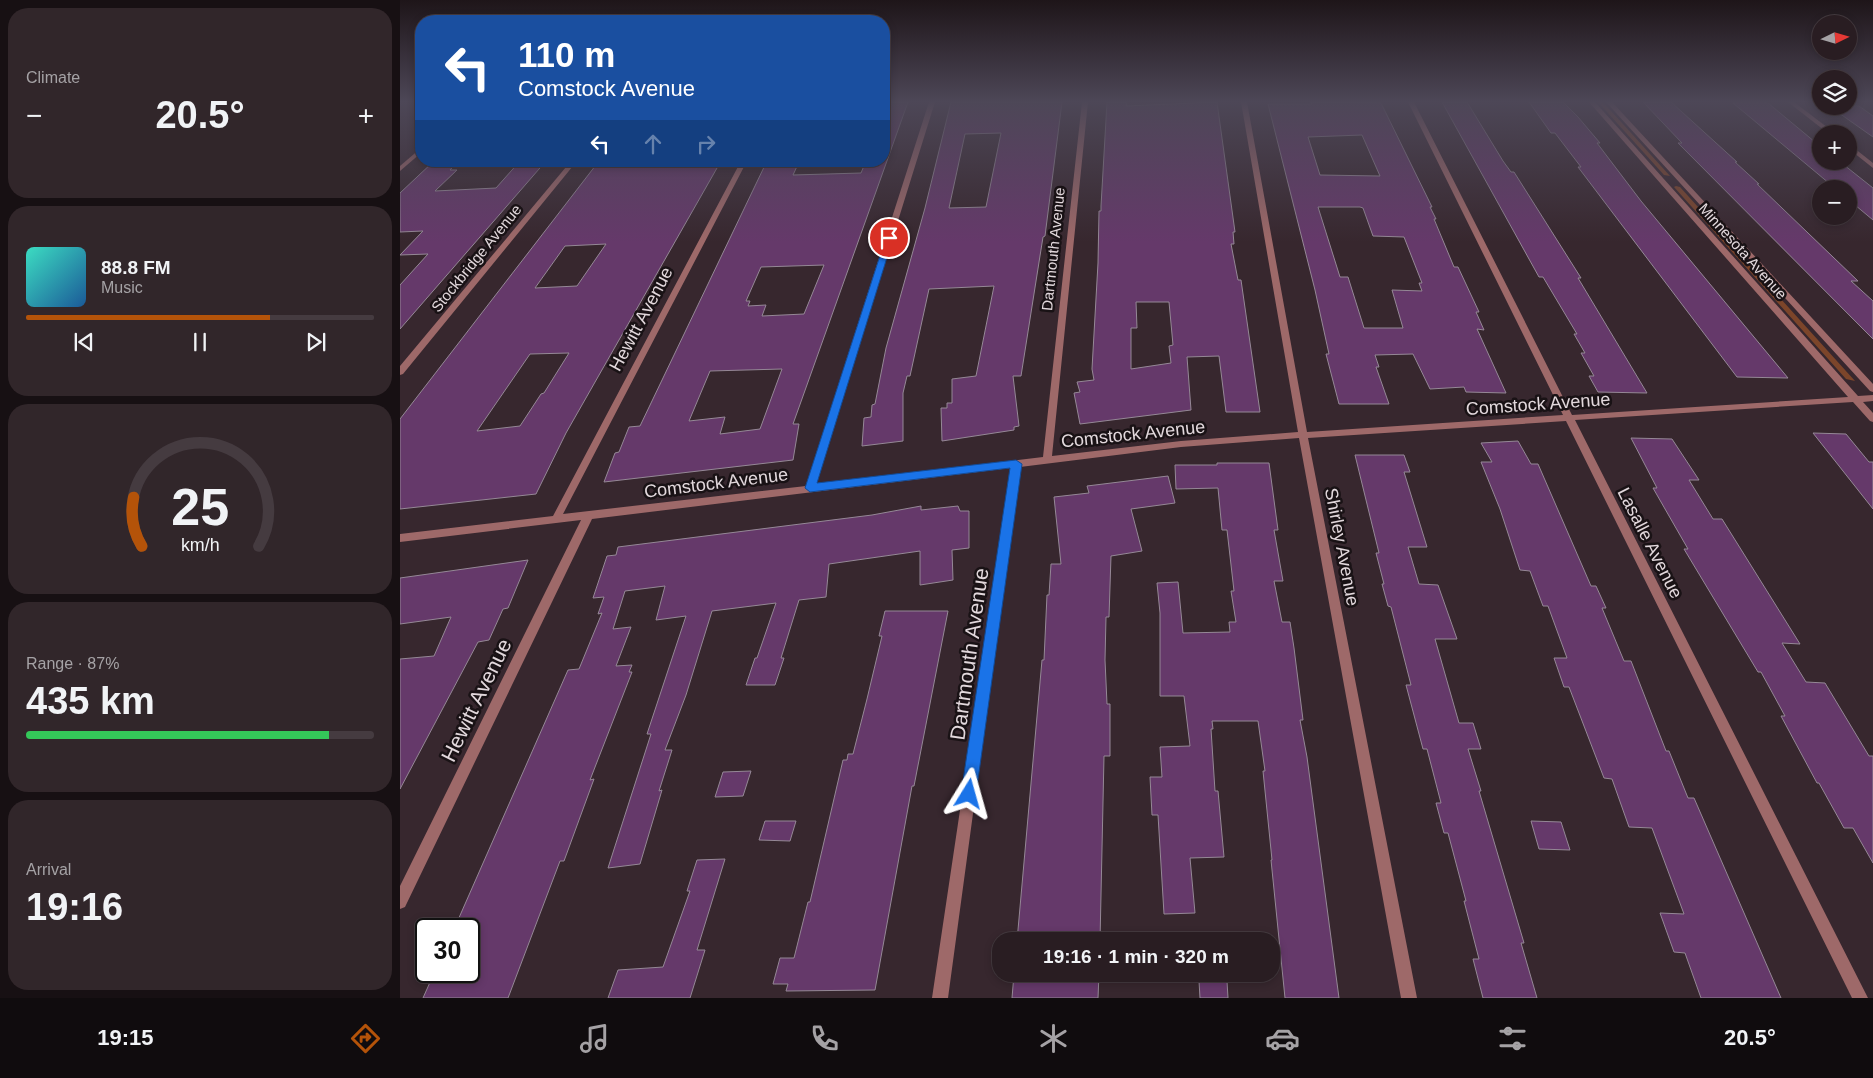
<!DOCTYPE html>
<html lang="en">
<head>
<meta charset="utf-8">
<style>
  :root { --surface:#291d22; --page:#31262a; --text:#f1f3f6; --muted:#a5a2a5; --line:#453b40; --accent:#b45309 }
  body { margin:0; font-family:Arial,sans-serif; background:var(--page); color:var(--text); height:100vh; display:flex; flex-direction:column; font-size:19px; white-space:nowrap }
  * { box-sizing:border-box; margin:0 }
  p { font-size:16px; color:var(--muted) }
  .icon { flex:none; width:28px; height:28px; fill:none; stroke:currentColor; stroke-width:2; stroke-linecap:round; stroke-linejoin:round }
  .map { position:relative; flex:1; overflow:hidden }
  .panel { display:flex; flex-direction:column; gap:8px; padding:8px; background:#171013; width:400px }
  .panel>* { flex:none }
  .banner { position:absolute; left:15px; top:15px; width:475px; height:152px; border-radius:20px; box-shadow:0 2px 8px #0003,0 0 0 1px var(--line); background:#1a4fa0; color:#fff; overflow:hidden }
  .needle { width:32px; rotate:85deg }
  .fabs { position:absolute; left:1412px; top:15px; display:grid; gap:10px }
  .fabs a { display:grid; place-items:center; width:45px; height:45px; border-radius:50%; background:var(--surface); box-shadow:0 2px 8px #0003,0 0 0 1px var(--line); font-size:25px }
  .speed { position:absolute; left:15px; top:918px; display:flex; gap:10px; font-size:25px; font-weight:700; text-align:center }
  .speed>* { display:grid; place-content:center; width:65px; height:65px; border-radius:50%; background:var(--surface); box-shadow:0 2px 8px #0003,0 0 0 1px var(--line); line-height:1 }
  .speed .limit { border:2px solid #111; border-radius:8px; background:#fff; color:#111 }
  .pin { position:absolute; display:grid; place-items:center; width:42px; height:42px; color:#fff; margin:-21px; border:2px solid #fff; border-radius:50%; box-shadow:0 1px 5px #0007 }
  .me { position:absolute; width:55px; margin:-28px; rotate:8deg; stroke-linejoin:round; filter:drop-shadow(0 0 4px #0008) }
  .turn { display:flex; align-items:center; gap:18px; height:105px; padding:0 20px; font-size:22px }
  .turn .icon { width:65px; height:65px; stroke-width:2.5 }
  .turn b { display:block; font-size:35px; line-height:42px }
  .lanes { display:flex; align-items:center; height:48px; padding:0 20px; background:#0003; justify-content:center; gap:25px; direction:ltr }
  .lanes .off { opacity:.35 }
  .big { font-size:38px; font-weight:700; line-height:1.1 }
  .panel .widget { flex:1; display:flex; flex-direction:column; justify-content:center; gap:8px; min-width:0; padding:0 18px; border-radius:20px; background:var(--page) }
  .panel .dial { align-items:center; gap:0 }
  .dial svg { height:130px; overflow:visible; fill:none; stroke:var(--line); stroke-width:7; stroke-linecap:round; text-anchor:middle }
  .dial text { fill:var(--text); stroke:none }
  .song { display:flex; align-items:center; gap:15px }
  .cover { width:60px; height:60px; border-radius:8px; background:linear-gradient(135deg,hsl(170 70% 55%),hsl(210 70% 35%)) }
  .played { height:5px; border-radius:2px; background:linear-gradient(90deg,var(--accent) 70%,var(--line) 70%) }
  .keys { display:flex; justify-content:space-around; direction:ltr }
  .heat { display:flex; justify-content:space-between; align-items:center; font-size:28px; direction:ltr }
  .charge { height:8px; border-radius:4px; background:linear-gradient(90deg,#34c759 87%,var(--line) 0) }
  .trip { position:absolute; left:592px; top:932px; width:288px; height:50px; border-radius:20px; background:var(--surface); box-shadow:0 2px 8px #0003,0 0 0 1px var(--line); font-weight:700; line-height:50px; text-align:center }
  .tabs { display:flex; height:80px; justify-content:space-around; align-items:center; background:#100c0e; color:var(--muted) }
  .tabs .icon { width:35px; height:35px }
  .tabs .on { color:var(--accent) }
  .tabs b { font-size:22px; color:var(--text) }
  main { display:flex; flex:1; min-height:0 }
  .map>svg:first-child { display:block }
  .green { fill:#7c452a }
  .building { fill:#65396a; stroke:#958896; fill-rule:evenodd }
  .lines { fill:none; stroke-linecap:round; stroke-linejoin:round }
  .minor { fill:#9e6969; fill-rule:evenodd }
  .tertiary { fill:#9e6969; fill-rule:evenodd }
  .route { fill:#1a73e8; stroke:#114b97 }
  .labels { text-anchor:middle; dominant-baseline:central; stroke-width:5; stroke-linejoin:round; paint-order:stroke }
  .far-street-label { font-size:15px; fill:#e2d8dc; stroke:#191215 }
  .street-label { font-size:18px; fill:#e2d8dc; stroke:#191215 }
  .near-street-label { font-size:21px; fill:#e2d8dc; stroke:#191215 }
</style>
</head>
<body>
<main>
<section class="panel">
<div class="widget"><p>Climate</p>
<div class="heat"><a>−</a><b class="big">20.5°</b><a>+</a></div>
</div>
<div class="widget">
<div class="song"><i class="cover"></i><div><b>88.8 FM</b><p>Music</p></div></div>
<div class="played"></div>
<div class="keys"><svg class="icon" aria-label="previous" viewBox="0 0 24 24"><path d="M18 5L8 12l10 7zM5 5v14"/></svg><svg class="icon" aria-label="pause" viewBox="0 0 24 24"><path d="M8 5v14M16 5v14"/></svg><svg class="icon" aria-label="next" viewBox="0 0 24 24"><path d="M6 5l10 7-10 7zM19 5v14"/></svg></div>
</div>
<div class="widget dial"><svg viewBox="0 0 100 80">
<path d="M14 69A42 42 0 1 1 86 69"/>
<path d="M14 69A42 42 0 0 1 9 39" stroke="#b45309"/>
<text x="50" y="56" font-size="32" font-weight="700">25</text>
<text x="50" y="72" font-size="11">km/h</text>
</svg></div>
<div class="widget"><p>Range · 87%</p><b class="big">435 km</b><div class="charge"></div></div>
<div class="widget"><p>Arrival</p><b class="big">19:16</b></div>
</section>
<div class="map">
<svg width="1473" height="998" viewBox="0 0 1473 998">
  <rect width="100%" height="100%" fill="#37272e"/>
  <path class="green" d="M 1198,102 L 1203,102 L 1270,176 L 1264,175 Z
    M 1276,186 L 1280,187 L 1455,381 L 1446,379 L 1274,187 Z"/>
  <path class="building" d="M 489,102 L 508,102 L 393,424 L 399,424 L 393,460 L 204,482 L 215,453 L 219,452 L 229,427 L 240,426 L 366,163 L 399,162 L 393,175 L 461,173 L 466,161 L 484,161 L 484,118 ZM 424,265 L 404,314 L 362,316 L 366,305 L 348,306 L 350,301 L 346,301 L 361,267 ZM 382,369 L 360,429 L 320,434 L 325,417 L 289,421 L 310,371 Z
    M 551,102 L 662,102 L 645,236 L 643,237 L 621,376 L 613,376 L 619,426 L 614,427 L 614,430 L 542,441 L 541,408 L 547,408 L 547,403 L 552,403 L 552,379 L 576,376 L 594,286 L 529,289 L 510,376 L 507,376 L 503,393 L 503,441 L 462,446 L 464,418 L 471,417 L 472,405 L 475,404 L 486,348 L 525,208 ZM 601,133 L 586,207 L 549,208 L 565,134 Z
    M 707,102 L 727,102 L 726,106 L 817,102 L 835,232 L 833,232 L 834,244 L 831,244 L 838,280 L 841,280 L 860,412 L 826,412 L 819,356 L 787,357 L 791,410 L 680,424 L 674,393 L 680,392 L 677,382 L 694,380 L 692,369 L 698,263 L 699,211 L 701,211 L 701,206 ZM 736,302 L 769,302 L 773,345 L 769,346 L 771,363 L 731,369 L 731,328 L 737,328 Z
    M 911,102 L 981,103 L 1032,207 L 1030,207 L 1036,219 L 1034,219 L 1054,267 L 1058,267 L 1079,312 L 1076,312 L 1084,330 L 1077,329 L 1106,393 L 1066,392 L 1064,387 L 1030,389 L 1013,354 L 975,355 L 979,367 L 976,367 L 989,404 L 939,404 L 926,354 L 929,354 L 915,290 L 868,104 L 912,104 ZM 962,135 L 980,176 L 920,175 L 908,137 ZM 918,207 L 960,207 L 963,208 L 973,236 L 1004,237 L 1022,283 L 1019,283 L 1022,291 L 992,290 L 1003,328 L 964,328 L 948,277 L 940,277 Z
    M 1042,102 L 1067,102 L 1103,161 L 1111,172 L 1114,172 L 1181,278 L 1178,278 L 1247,393 L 1198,392 L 1189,376 L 1194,376 L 1181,353 L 1185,353 L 1174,334 L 1177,334 L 1143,277 L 1139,277 Z
    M 1129,102 L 1163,102 L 1178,117 L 1200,143 L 1197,143 L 1241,201 L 1388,378 L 1337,377 L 1178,167 L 1181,167 L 1155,133 L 1151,133 Z
    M 1243,102 L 1271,102 L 1337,162 L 1335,162 L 1359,184 L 1357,184 L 1458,281 L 1451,281 L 1473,301 L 1473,339 L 1278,143 L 1282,143 Z
    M 1333,103 L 1368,103 L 1421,147 L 1421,161 L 1439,161 L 1473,188 L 1473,220 L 1449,200 L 1449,189 L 1436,189 Z
    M 1429,106 L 1459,106 L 1473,116 L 1473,137 Z
    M 34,161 L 58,161 L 50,170 L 57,170 L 35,191 L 96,188 L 120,161 L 146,161 L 0,329 L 0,285 L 28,254 L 0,255 L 23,231 L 0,232 L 0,193 Z
    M 199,161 L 274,161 L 273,163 L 321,161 L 166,433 L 136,494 L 0,509 L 0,419 ZM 206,244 L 177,286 L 135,288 L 165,246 ZM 169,353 L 144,393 L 141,394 L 120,426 L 77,431 L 130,354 Z
    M 1413,433 L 1446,434 L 1469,462 L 1473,462 L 1473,509 Z
    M 1231,438 L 1272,439 L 1299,480 L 1289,480 L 1313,519 L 1322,519 L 1400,644 L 1382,643 L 1406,682 L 1425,683 L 1469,756 L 1473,756 L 1473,863 L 1453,828 L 1444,828 L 1419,783 L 1417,783 L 1381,716 L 1385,716 L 1361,672 L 1358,672 L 1284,549 L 1288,549 L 1253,488 L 1257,488 Z
    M 1118,441 L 1131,464 L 1138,464 L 1191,586 L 1196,586 L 1206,608 L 1202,608 L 1224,661 L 1231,661 L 1266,751 L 1269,751 L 1288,798 L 1294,798 L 1381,998 L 1301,998 L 1285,953 L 1274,952 L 1260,913 L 1284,914 L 1252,828 L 1229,827 L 1212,779 L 1204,778 L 1169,687 L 1164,687 L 1154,658 L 1167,658 L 1148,606 L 1143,606 L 1130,571 L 1120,570 L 1100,509 L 1081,462 L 1092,462 L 1081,443 Z
    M 955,455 L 1004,455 L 1010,472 L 1004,472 L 1027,547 L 1008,547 L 1019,584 L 1038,585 L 1057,639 L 1035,639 L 1059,723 L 1073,723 L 1081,749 L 1068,749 L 1081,791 L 1079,791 L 1124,943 L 1121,943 L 1137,998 L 1083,998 L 1073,959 L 1079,959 L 1064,901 L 1066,901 L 1048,833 L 1044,833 L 1036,803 L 1041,803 L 1027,749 L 1023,749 L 1006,685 L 1011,685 L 991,607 L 988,606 L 982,584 L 984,584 L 976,553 L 979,553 Z
    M 817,463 L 869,463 L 878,530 L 874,530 L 883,581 L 874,581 L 882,622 L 890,622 L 894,648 L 903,720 L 900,720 L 907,757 L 939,998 L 885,998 L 871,860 L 872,860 L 863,771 L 865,771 L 858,721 L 812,721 L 813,729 L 811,729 L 815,791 L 818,791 L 824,857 L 790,858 L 795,913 L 764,914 L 758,815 L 752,815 L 750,777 L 762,777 L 760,747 L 790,746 L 784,696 L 760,696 L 760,613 L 757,583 L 778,582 L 783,633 L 830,632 L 829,622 L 836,622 L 831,591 L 834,591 L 827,530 L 822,530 L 818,488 L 776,489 L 775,465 L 817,465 Z
    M 768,476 L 775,503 L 731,509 L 742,551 L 711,556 L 709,617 L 706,617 L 705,660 L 707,704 L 710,704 L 710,756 L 704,756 L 700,941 L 617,941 L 642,660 L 644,660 L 647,595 L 649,595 L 651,564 L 661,564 L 654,497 L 689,493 L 687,486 Z
    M 521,506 L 521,510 L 558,506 L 560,511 L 569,511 L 569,548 L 552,550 L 553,580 L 520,585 L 520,551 L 429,564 L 426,597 L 399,600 L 381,658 L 384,658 L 375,685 L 346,685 L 355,658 L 357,658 L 376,603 L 312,611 L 286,695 L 265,750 L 272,750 L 259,791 L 262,790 L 240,864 L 208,868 L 251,734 L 247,734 L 286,616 L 256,620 L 265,586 L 225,591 L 213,629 L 231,627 L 216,666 L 232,665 L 229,672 L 232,672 L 190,780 L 194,779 L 164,861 L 160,861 L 108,998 L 23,998 L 35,971 L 69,971 L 69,919 L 58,920 L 168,670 L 179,669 L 202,613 L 198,614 L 204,597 L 193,598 L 207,556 L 216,555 L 218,547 L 472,515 Z
    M 128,560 L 108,608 L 103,609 L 89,640 L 78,642 L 0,789 L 0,659 L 34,656 L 51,617 L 0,624 L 0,578 Z
    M 485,611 L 548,611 L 514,786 L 512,786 L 475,990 L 386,991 L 388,984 L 373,984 L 380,958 L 394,958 L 408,902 L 410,902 L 443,760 L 447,760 L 448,754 L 453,754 L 467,699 L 482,636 L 479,636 Z
    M 351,771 L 343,796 L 315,797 L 323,772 Z
    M 365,821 L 396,821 L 390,841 L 359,840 Z
    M 1131,821 L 1161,822 L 1170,850 L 1139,849 Z
    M 325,859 L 297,950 L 305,950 L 290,998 L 208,998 L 218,970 L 263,967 L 290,891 L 287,891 L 297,860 Z
    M 614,974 L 699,974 L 698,998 L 612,998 Z
    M 799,981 L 827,981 L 828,998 L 800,998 Z"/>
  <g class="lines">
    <path class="minor" d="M 529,102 L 535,102 L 416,484 L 643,457 L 682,102 L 688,102 L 652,456 L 781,441 L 898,432 L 841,102 L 847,102 L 907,432 L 1163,415 L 1008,102 L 1014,102 L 1172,415 L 1448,397 L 1189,102 L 1195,102 L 1458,396 L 1473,395 L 1473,401 L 1463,402 L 1473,413 L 1473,422 L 1470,421 L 1453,402 L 1175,420 L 1468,998 L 1452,998 L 1166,421 L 908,438 L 1017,998 L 1001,998 L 899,438 L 781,447 L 620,467 L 548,998 L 532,998 L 611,468 L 192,519 L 5,907 L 0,909 L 0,886 L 181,520 L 0,542 L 0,534 L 153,516 L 341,161 L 347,161 L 163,514 L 406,486 Z
      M 1206,102 L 1212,102 L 1473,384 L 1473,392 L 1470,391 Z
      M 1388,102 L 1394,102 L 1436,134 L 1429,134 Z
      M 1449,144 L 1473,163 L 1473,168 L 1449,149 Z
      M 171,161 L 177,161 L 3,374 L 0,375 L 0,366 Z"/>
    <path class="tertiary" d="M 21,148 L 21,153 L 0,171 L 0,166 Z"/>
  </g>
  <linearGradient id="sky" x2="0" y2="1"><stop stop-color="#1e1519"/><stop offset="0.42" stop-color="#4d4757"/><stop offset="1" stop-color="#4d4757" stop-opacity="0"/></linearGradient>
  <rect width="1473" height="242" fill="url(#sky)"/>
  <path class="route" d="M 486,237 L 493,238 L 417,483 L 616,460 L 622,464 L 576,794 L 574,800 L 569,802 L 563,800 L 561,794 L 610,468 L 410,492 L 405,488 Z"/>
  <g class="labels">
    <g class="far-street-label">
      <text transform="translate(653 249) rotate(-84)">Dartmouth Avenue</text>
      <text transform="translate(1343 251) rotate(48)">Minnesota Avenue</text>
      <text transform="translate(76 258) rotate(-51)">Stockbridge Avenue</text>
    </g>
    <g class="street-label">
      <text transform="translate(241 319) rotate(-62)">Hewitt Avenue</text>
      <text transform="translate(1138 404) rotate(-4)">Comstock Avenue</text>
      <text transform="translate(733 434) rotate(-6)">Comstock Avenue</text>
      <text transform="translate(316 483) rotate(-7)">Comstock Avenue</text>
      <text transform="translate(1250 543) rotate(63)">Lasalle Avenue</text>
      <text transform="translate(942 547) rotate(79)">Shirley Avenue</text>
    </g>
    <g class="near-street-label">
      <text transform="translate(569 654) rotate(-82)">Dartmouth Avenue</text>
      <text transform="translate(76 700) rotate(-64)">Hewitt Avenue</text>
    </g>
  </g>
</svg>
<div class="fabs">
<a><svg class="needle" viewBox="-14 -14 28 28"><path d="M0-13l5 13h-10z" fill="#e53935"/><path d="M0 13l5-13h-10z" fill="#a5a2a5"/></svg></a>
<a><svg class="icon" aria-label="layers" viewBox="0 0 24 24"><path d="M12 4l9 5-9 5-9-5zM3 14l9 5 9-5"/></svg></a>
<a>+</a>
<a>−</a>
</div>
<div class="speed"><div class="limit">30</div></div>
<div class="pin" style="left:489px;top:238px;background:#d93025"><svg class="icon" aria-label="arrive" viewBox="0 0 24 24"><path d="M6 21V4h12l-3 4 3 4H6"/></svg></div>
<svg class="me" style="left:569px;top:794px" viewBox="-20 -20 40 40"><path d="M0-17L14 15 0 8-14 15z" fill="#1a73e8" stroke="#fff" stroke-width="4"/></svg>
<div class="trip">19:16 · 1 min · 320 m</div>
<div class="banner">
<div class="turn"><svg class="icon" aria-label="left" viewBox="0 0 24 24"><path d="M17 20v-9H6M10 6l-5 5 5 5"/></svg><div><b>110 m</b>Comstock Avenue</div></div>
<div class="lanes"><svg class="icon" aria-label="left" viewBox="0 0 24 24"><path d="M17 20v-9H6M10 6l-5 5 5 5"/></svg><svg class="icon off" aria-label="ahead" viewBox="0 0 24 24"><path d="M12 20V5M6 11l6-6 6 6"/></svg><svg class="icon off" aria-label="right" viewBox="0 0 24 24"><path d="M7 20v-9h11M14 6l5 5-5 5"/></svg></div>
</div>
</div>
</main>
<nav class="tabs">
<b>19:15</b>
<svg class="icon on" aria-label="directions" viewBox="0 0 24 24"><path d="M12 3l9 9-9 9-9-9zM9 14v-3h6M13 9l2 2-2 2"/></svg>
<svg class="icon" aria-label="music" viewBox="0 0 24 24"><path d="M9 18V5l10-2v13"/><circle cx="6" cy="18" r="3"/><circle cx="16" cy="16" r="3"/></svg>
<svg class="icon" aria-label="phone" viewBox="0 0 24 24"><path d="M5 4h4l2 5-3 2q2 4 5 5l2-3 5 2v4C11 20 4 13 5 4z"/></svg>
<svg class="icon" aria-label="climate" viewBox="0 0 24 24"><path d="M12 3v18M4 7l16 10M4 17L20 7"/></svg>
<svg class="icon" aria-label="car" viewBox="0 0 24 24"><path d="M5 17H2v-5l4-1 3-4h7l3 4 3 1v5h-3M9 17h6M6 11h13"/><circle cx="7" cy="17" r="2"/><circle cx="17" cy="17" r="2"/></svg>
<svg class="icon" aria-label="filters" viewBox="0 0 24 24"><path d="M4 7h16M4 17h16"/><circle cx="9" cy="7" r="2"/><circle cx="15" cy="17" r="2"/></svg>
<b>20.5°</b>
</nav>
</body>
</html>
